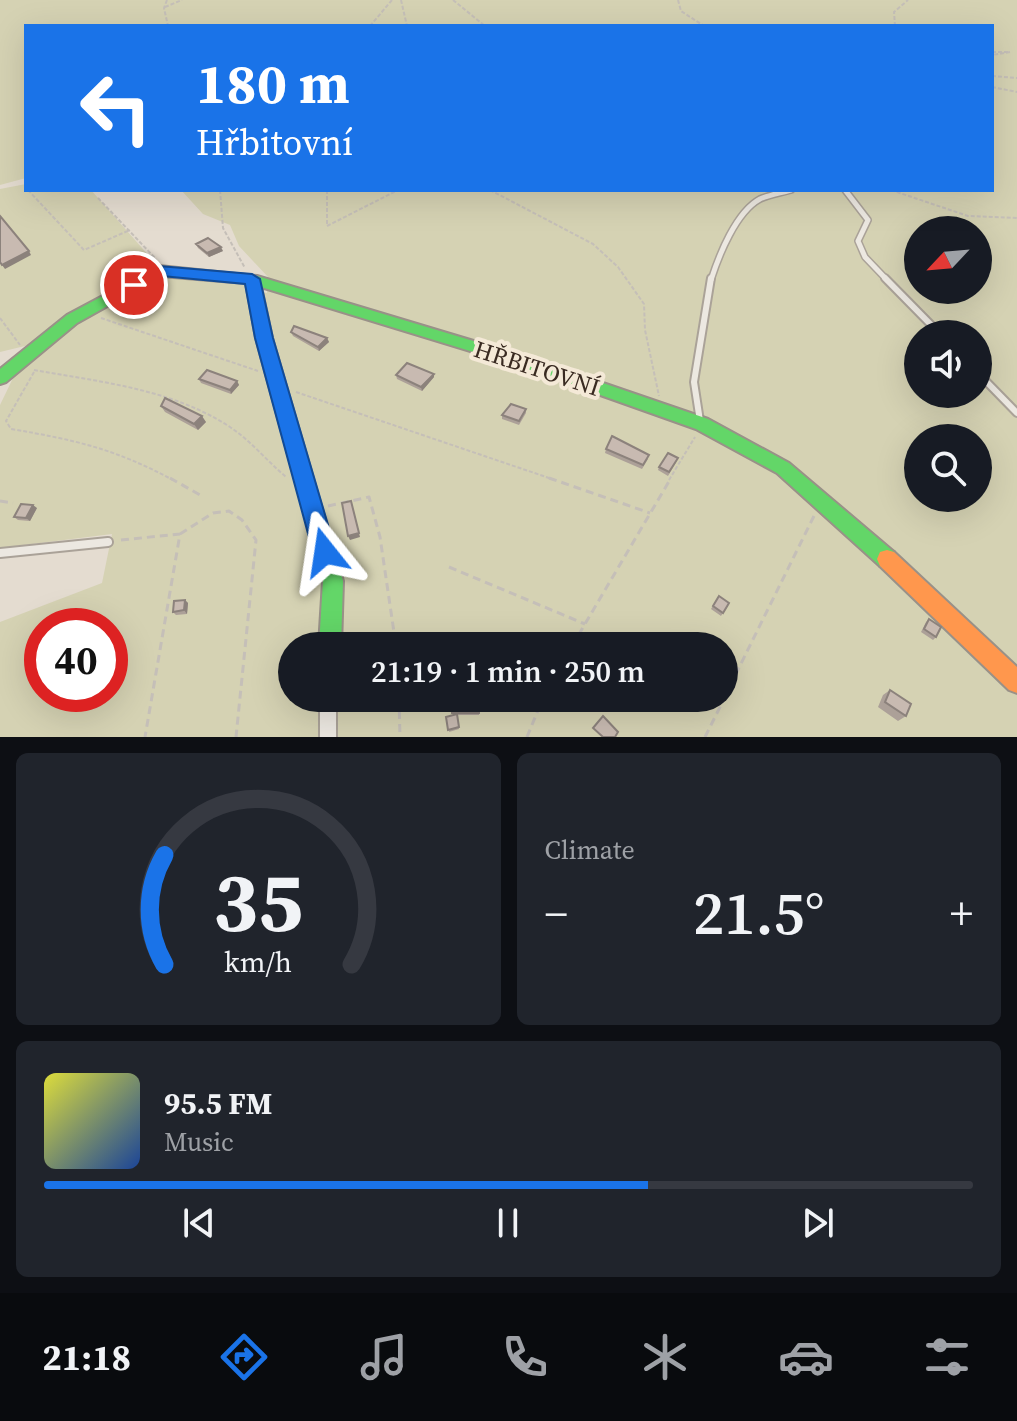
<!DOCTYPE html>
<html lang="en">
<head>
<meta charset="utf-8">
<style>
  :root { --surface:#171b24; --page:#20242c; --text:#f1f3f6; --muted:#9ea1a6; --line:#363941; --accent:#1a73e8 }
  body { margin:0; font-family:"Source Serif 4",serif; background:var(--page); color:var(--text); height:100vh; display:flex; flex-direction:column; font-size:30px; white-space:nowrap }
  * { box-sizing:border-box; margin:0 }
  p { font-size:26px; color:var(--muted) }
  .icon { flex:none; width:44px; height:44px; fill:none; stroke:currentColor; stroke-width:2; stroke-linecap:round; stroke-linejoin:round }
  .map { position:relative; height:737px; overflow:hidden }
  .panel { display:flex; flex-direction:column; gap:16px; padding:16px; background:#0d0f14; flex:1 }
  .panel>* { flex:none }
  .top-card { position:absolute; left:24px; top:24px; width:970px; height:168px; border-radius:0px; box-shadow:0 8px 32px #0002; background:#1a73e8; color:#fff; overflow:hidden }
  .needle { width:52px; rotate:244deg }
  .controls { position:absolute; left:904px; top:216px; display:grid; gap:16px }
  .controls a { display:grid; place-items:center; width:88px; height:88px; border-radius:50%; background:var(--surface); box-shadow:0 8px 32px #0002; font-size:40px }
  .speed { position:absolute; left:24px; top:608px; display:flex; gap:16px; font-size:40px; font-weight:700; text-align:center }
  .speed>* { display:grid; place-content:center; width:104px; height:104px; border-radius:50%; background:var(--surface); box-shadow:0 8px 32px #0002; line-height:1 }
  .speed .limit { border:12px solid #d22; background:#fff; color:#111 }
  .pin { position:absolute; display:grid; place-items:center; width:68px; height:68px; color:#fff; margin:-34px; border:4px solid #fff; border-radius:50%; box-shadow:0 2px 8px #0007 }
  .me { position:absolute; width:88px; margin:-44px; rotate:345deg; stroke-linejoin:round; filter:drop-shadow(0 0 6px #0008) }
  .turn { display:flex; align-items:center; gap:28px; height:168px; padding:0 40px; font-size:36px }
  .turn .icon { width:104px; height:104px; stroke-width:2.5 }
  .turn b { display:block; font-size:56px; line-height:68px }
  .big { font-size:60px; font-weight:600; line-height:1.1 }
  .panel .card { flex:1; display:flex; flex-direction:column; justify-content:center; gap:12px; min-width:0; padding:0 28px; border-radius:12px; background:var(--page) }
  .panel .dial { align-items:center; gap:0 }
  .dial svg { height:208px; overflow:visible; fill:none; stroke:var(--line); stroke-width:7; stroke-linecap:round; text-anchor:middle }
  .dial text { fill:var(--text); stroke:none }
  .song { display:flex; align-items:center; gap:24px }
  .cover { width:96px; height:96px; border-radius:12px; background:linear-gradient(135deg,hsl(60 70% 55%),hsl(220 70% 35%)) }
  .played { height:8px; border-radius:4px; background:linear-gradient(90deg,var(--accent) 65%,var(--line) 65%) }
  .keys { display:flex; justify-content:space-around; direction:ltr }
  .heat { display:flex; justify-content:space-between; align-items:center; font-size:44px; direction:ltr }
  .panel .tiles { flex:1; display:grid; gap:16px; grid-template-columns:1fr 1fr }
  .card:last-child { grid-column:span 2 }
  .trip { position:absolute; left:278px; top:632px; width:460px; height:80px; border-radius:40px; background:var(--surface); box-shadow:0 8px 32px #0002; font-weight:600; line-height:80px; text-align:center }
  .menu { display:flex; height:128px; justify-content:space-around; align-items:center; background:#090b0e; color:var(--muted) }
  .menu .icon { width:56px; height:56px }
  .menu .current { color:var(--accent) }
  .menu b { font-size:36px; color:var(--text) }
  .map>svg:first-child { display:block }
  .green { fill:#d5d2b3; fill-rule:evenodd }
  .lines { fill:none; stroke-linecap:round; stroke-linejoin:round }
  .lane-far2-casing { stroke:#aaa298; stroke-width:8 }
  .lane-far1-casing { stroke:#aaa298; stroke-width:10 }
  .lane-casing { stroke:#aaa298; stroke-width:12 }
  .street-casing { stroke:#aaa298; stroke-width:4 }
  .fast-casing { stroke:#999188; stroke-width:4 }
  .slow-casing { stroke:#999188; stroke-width:4 }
  .path-far1 { stroke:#c5bfb8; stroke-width:2; stroke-dasharray:4 2; stroke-linecap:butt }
  .path { stroke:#c5bfb8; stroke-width:3; stroke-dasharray:8 5; stroke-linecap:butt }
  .lane-far2 { stroke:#ece8e1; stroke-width:5 }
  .lane-far1 { stroke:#ece8e1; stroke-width:6 }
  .lane { stroke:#ece8e1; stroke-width:8 }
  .street { fill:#ece8e1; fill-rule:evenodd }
  .fast { fill:#63d668; fill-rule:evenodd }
  .slow { fill:#ff974d; fill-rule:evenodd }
  .wall { fill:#aca098 }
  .shaded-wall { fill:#8c827c }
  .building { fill:#c8bab1; stroke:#8c827c; stroke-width:2 }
  .route { fill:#1a73e8; stroke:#114b97; stroke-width:2 }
  .labels { text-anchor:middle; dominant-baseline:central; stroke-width:8; stroke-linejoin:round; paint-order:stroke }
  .street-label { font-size:24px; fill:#392a21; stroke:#f4e9d7 }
</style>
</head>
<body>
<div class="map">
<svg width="1017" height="737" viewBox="0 0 1017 737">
  <rect width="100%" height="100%" fill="#e4dcd0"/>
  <path class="green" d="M 0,0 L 1017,0 L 1017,737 L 0,737 L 0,622 L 102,583 L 112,534 L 0,548 L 0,405 L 29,345 L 0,352 L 0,189 L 26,184 L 26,190 L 91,190 L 157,265 L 143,283 L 177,275 L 248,284 L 249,289 L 267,293 L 268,277 L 239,246 L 230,225 L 203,214 L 181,190 L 992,190 L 992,26 L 26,26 L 26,178 L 0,185 ZM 918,230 L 978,230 L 978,290 L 918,290 ZM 918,334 L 978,334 L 978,394 L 918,394 ZM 918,438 L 978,438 L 978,498 L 918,498 ZM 42,626 L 110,626 L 110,694 L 42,694 ZM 292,646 L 724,646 L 724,698 L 292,698 Z"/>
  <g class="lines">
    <g class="lane-far2-casing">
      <path id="lane-far2" d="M 845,190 L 868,220 L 858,241 L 865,257 L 887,280
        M 711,280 C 719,255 736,212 760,199 C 769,195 781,193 791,190"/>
    </g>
    <g class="lane-far1-casing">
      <path id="lane-far1" d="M 885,278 L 940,334
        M 978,373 L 1017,413
        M 700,421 L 694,382 L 711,278"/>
    </g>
    <g class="lane-casing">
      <path id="lane" d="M 0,553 L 108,542"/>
    </g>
    <g class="street-casing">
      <path id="street" d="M 320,698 L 336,698 L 336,737 L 320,737 Z"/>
    </g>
    <g class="fast-casing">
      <path id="fast" d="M 159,266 L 257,276 L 527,357 L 708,419 L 789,463 L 894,552 L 897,559 L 894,566 L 887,568 L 880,566 L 777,473 L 696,429 L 516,365 L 261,287 L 272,338 L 343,581 L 341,646 L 319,646 L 323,581 L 256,338 L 246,283 L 161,276 L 77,323 L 6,382 L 0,384 L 0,369 L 67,315 Z"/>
    </g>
    <g class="slow-casing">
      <path id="slow" d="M 887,550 L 894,552 L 1017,667 L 1017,693 L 1009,690 L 880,566 L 877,559 L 880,552 Z"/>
    </g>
    <path class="path-far1" d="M 167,0 L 164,8 L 168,26
      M 401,0 L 407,26
      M 453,0 L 485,26
      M 678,0 L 681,11 L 704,26
      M 165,7 L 182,0
      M 370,26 L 392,0
      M 895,26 L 894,12 L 908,0
      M 992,52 L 1010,52 L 992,55
      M 992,76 L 1017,78
      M 992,87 L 1017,92
      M 28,190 L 84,250 L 130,230
      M 220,190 L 223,228 L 245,268
      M 327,190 L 327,226 L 398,190
      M 490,190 L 593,244 L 618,267 L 644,304 L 645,330 L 659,396
      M 891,190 L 968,216 L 1017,218
      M 98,198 L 156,259
      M 0,318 L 20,345
      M 101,318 L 258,371
      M 34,370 C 101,382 172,389 230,427 C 251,441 267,461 286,477
      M 34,372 L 6,421 L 11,429 C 76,440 115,449 173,480
      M 296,392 L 555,480
      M 669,480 L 695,437"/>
    <path class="path" d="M 170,478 L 200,495
      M 549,478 L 650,513
      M 0,501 L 13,503
      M 328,506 L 369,497 L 380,537 L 396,646
      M 180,534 L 213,513 L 229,511 L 242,520 L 256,540 L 236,737
      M 121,540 L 180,534 L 145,737
      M 449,567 L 585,624
      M 572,646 L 671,478
      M 399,698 L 400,737
      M 724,698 L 814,516
      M 527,737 L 543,698
      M 705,737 L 724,699"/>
    <use href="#lane-far2" class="lane-far2"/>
    <use href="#lane-far1" class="lane-far1"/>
    <use href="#lane" class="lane"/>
    <use href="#street" class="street"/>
    <use href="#fast" class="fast"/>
    <use href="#slow" class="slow"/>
  </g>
  <path class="wall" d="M 196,244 L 223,251 L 209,257 L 198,248 Z
    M 291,332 L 327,338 L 329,342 L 319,351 L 293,336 Z
    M 396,375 L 434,377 L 422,391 L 397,379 Z
    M 199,379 L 237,381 L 239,385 L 231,394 L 201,383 Z
    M 161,406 L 206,422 L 198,430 L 165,412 Z
    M 526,409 L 526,413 L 519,425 L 502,419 L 502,415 Z
    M 606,449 L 648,459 L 642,469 L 605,453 Z
    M 677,461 L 668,476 L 658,470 L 659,467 Z
    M 37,508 L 30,521 L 18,520 L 14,517 Z
    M 719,596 L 729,603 L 721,616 L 711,609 Z
    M 185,600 L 188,603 L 187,614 L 176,615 L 173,612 Z
    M 929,619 L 936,637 L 933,640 L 921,632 L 926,622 Z
    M 890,690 L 906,716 L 898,721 L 878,707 L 883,695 Z
    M 377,698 L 376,709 L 364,711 L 362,709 Z
    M 450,698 L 481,698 L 479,715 L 457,715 L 459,729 L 449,732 L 453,715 Z"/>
  <path class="shaded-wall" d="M 221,247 L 223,251 L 209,257 L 207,253 Z
    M 29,251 L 31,255 L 5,269 L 2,265 Z
    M 327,338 L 329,342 L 319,351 L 318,347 Z
    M 434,374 L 434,377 L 422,391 L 421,387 Z
    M 237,381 L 239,385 L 231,394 L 230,390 Z
    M 202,416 L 206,422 L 198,430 L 194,424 Z
    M 351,501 L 360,537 L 350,540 L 348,536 Z
    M 33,505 L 37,508 L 30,521 L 26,518 Z
    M 185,600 L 188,603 L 187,614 L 184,610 Z"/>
  <path class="building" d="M 0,216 L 29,251 L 2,265 L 0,262 Z
    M 208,238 L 221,247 L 207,253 L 196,244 Z
    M 294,326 L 327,338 L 318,347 L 291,332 Z
    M 407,363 L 434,374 L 421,387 L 396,375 Z
    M 207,370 L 237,381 L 230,390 L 199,379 Z
    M 165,398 L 202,416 L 194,424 L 161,406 Z
    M 511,404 L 526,409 L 519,421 L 502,415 Z
    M 612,436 L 649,455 L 643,465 L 606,449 Z
    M 668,453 L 678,458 L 669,472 L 659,467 Z
    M 351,501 L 359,533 L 348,536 L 342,503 Z
    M 21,504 L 33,505 L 26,518 L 14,517 Z
    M 719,596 L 729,603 L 723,613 L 713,606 Z
    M 185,600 L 184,610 L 173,612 L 174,601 Z
    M 929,619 L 941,627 L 936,637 L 924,629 Z
    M 890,690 L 911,704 L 906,716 L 885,702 Z
    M 362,698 L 375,698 L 375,707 L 362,709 Z
    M 450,698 L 480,698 L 479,713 L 452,713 Z
    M 457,714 L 459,727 L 448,730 L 446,717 Z
    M 603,716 L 618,732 L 615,737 L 603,737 L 593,728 Z"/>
  <path class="route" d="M 159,266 L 252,274 L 260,279 L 273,338 L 336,552 L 333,559 L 325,562 L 317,559 L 313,552 L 255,338 L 245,284 L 162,276 L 140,288 L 129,288 L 129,281 Z"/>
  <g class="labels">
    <g class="street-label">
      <text transform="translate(537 368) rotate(18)">HŘBITOVNÍ</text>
    </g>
  </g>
</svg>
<div class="controls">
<a><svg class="needle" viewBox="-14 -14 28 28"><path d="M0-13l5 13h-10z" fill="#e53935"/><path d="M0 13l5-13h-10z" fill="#9ea1a6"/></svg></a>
<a><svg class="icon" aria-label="sound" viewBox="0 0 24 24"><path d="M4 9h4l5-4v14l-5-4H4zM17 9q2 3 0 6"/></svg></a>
<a><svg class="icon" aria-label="search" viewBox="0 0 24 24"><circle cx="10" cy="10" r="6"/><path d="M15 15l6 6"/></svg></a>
</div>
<div class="speed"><div class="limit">40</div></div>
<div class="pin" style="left:134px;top:285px;background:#d93025"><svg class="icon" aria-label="arrive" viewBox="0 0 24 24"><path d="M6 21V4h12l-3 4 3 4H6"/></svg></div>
<svg class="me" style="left:325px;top:552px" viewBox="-20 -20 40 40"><path d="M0-17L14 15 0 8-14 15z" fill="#1a73e8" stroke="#fff" stroke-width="4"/></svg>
<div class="trip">21:19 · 1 min · 250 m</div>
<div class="top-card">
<div class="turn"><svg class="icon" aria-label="left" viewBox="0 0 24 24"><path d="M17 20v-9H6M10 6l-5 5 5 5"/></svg><div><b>180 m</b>Hřbitovní</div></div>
</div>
</div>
<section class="panel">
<div class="tiles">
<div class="card dial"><svg viewBox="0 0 100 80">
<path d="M14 69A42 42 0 1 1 86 69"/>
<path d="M14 69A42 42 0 0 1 14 27" stroke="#1a73e8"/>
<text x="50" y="56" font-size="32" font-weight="700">35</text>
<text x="50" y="72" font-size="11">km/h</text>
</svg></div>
<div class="card"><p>Climate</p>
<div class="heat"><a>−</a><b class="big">21.5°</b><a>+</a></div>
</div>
<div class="card">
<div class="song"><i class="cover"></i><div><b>95.5 FM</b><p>Music</p></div></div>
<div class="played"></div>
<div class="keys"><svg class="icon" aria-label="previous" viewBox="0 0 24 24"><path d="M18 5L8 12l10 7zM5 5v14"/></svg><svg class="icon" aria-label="pause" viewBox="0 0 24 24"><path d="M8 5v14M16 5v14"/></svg><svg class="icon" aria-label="next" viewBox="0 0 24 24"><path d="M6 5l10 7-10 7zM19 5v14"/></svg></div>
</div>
</div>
</section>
<nav class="menu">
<b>21:18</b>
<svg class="icon current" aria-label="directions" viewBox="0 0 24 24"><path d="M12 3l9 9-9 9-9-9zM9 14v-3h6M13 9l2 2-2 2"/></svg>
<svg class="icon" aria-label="music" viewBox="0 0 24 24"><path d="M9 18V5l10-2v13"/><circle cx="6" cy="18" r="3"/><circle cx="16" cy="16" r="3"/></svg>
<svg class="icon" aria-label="phone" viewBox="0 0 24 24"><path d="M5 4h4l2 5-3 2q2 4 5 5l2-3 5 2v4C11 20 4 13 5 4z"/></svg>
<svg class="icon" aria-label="climate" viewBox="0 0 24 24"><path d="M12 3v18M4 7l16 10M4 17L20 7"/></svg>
<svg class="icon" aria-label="car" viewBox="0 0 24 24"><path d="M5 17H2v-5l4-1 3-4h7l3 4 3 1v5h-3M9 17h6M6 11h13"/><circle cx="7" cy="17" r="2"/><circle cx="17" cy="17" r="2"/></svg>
<svg class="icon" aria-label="filters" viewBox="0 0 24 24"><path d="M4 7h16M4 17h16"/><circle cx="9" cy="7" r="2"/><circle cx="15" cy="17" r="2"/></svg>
</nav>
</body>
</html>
